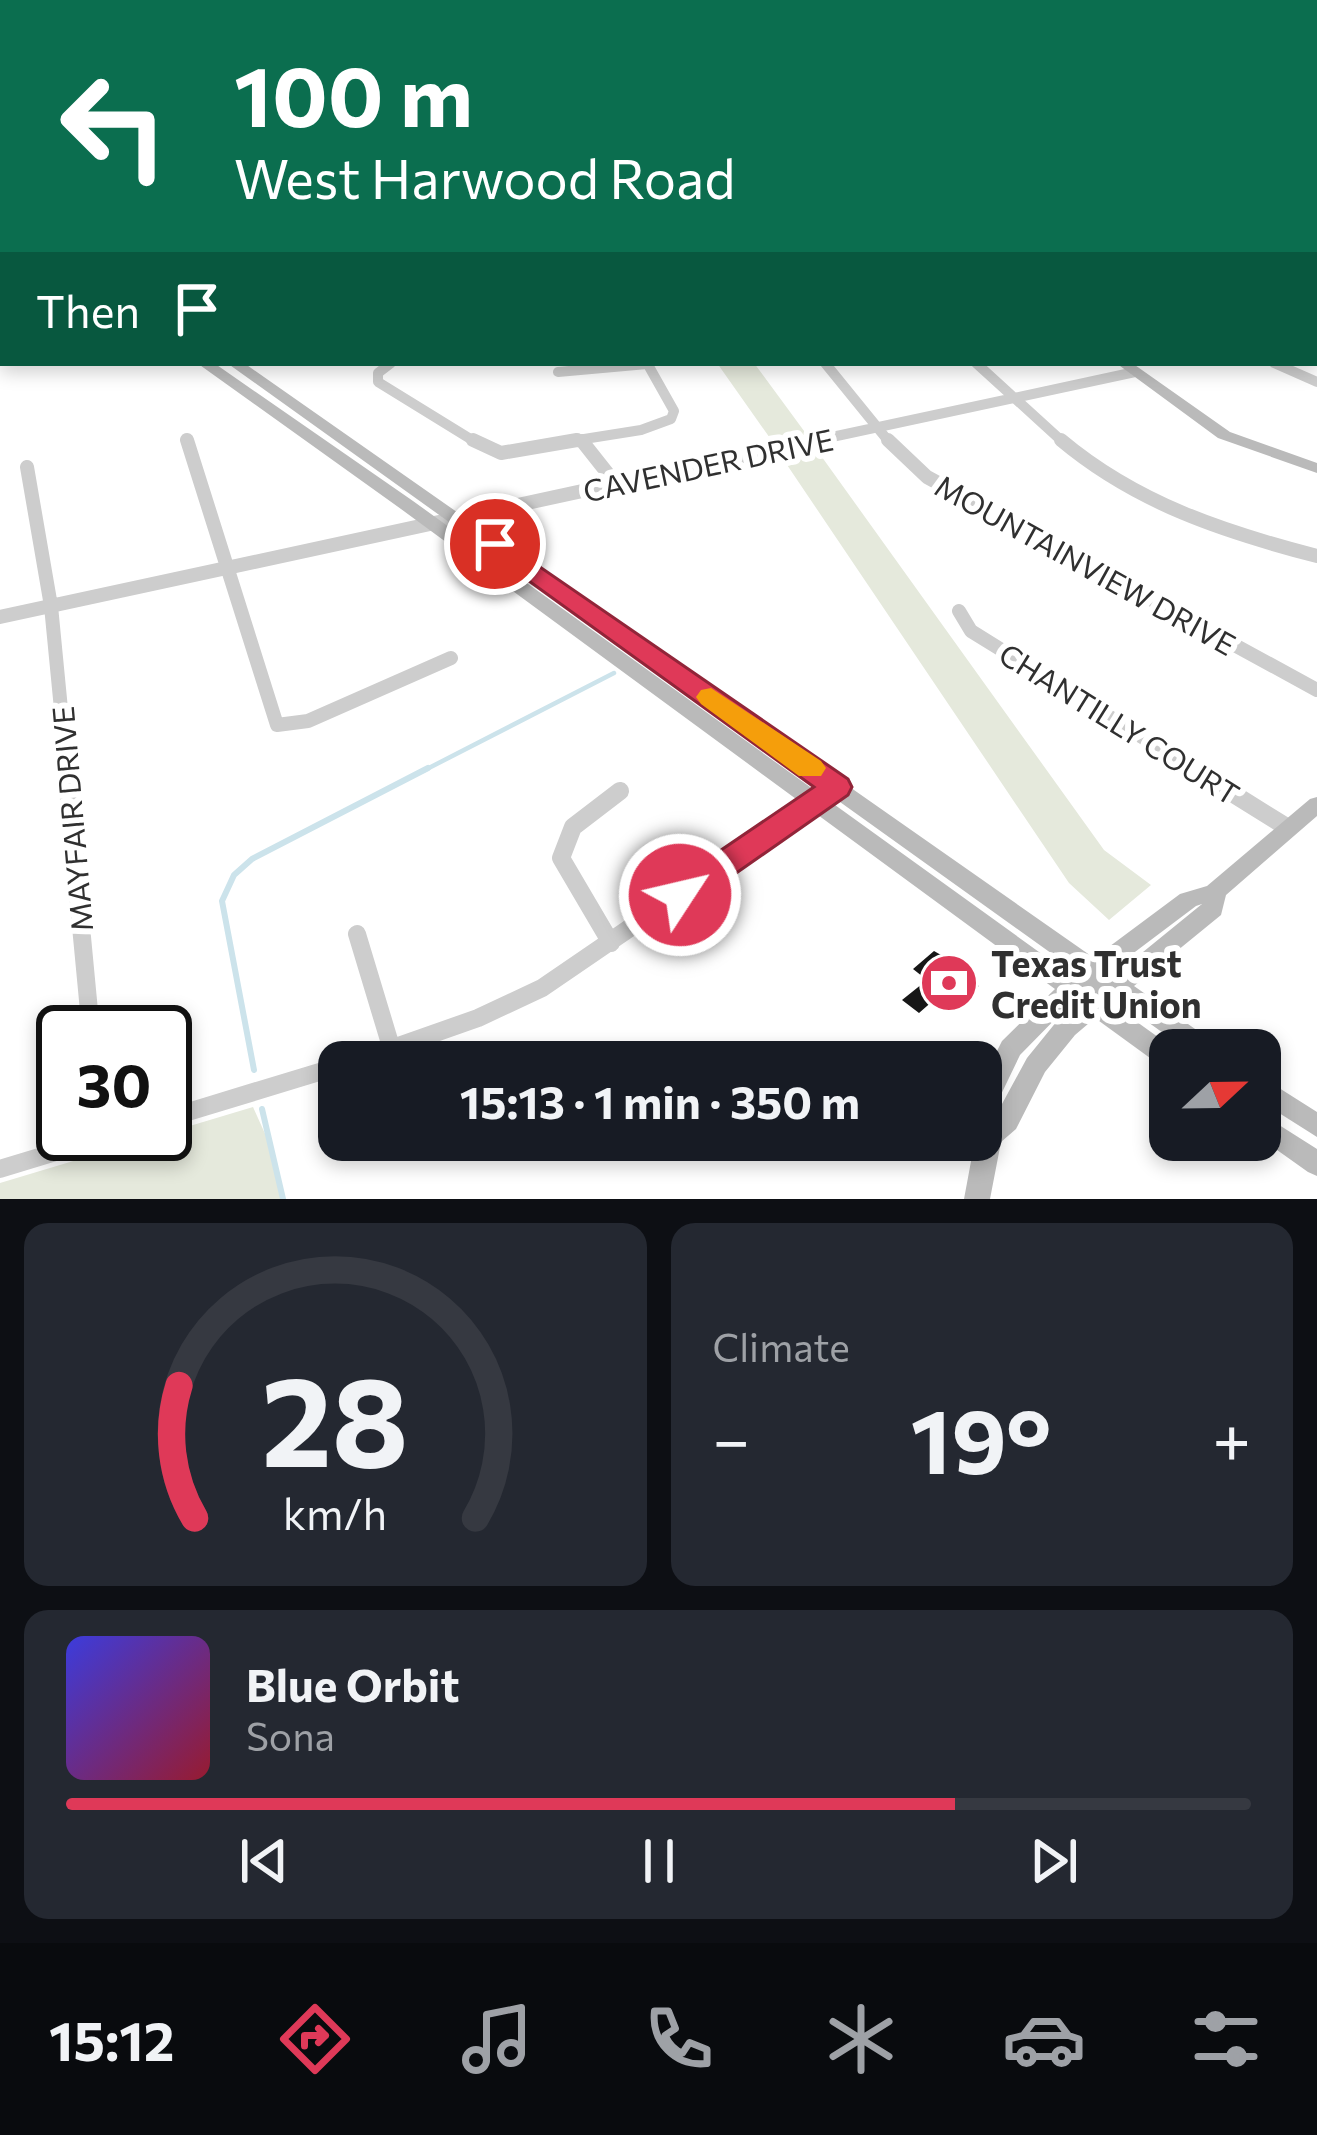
<!DOCTYPE html>
<html lang="en">
<head>
<meta charset="utf-8">
<style>
  :root { --surface:#171b24; --page:#242831; --text:#f1f3f6; --muted:#9ea1a6; --line:#363941; --accent:#df3958 }
  body { margin:0; font-family:Commissioner,sans-serif; background:var(--page); color:var(--text); height:100vh; display:flex; flex-direction:column; font-size:45px; white-space:nowrap }
  * { box-sizing:border-box; margin:0 }
  p { font-size:39px; color:var(--muted) }
  .icon { flex:none; width:66px; height:66px; fill:none; stroke:currentColor; stroke-width:2; stroke-linecap:round; stroke-linejoin:round }
  .map { position:relative; height:1199px; overflow:hidden }
  .panel { display:flex; flex-direction:column; gap:24px; padding:24px; background:#0d0f14; flex:1 }
  .panel>* { flex:none }
  .hud { position:absolute; left:0px; top:0px; width:1317px; height:366px; box-shadow:0 6px 18px #0003; background:#0b6e4f; color:#fff; overflow:hidden }
  .needle { width:78px; rotate:68deg }
  .controls { position:absolute; left:1149px; top:1029px; display:grid; gap:24px }
  .controls a { display:grid; place-items:center; width:132px; height:132px; border-radius:24px; background:var(--surface); box-shadow:0 6px 18px #0003; font-size:60px }
  .speed { position:absolute; left:36px; top:1005px; display:flex; gap:24px; font-size:60px; font-weight:700; text-align:center }
  .speed>* { display:grid; place-content:center; width:156px; height:156px; border-radius:50%; background:var(--surface); box-shadow:0 6px 18px #0003; line-height:1 }
  .speed .limit { border:6px solid #111; border-radius:18px; background:#fff; color:#111 }
  .pin { position:absolute; display:grid; place-items:center; width:102px; height:102px; color:#fff; margin:-51px; border:6px solid #fff; border-radius:50%; box-shadow:0 3px 12px #0007 }
  .me { position:absolute; width:132px; margin:-66px; rotate:55deg; stroke-linejoin:round; filter:drop-shadow(0 0 9px #0008) }
  .turn { display:flex; align-items:center; gap:42px; height:252px; padding:0 36px; font-size:54px }
  .turn .icon { width:156px; height:156px; stroke-width:2.5 }
  .turn b { display:block; font-size:84px; line-height:102px }
  .then { display:flex; align-items:center; height:114px; padding:0 36px; background:#0003; gap:24px; font-size:45px }
  .big { font-size:90px; font-weight:700; line-height:1.1 }
  .panel .tile { flex:1; display:flex; flex-direction:column; justify-content:center; gap:18px; min-width:0; padding:0 42px; border-radius:24px; background:var(--page) }
  .panel .dial { align-items:center; gap:0 }
  .dial svg { height:312px; overflow:visible; fill:none; stroke:var(--line); stroke-width:7; stroke-linecap:round; text-anchor:middle }
  .dial text { fill:var(--text); stroke:none }
  .song { display:flex; align-items:center; gap:36px }
  .cover { width:144px; height:144px; border-radius:18px; background:linear-gradient(135deg,hsl(240 70% 55%),hsl(350 70% 35%)) }
  .played { height:12px; border-radius:6px; background:linear-gradient(90deg,var(--accent) 75%,var(--line) 75%) }
  .keys { display:flex; justify-content:space-around; direction:ltr }
  .heat { display:flex; justify-content:space-between; align-items:center; font-size:66px; direction:ltr }
  .panel .tiles { flex:1; display:grid; gap:24px; grid-template-columns:1fr 1fr }
  .tile:last-child { grid-column:span 2 }
  .trip { position:absolute; left:318px; top:1041px; width:684px; height:120px; border-radius:24px; background:var(--surface); box-shadow:0 6px 18px #0003; font-weight:700; line-height:120px; text-align:center }
  .tabs { display:flex; height:192px; justify-content:space-around; align-items:center; background:#090b0e; color:var(--muted) }
  .tabs .icon { width:84px; height:84px }
  .tabs .selected { color:var(--accent) }
  .tabs b { font-size:54px; color:var(--text) }
  .map>svg:first-child { display:block }
  .green { fill:#e5e9dc }
  .lines { fill:none; stroke-linecap:round; stroke-linejoin:round }
  .stream-far2 { stroke:#cce3eb; stroke-width:3 }
  .stream-far1 { stroke:#cce3eb; stroke-width:4.5 }
  .stream { stroke:#cce3eb; stroke-width:6 }
  .building { fill:#171717 }
  .street-far3 { stroke:#cdcdcd; stroke-width:8 }
  .street-far2 { stroke:#cdcdcd; stroke-width:10 }
  .street-far1 { stroke:#cdcdcd; stroke-width:14 }
  .street { stroke:#cdcdcd; stroke-width:18 }
  .secondary { fill:#bababa; fill-rule:evenodd }
  .route { fill:#df3958; stroke:#912539; stroke-width:3 }
  .slow { fill:#f59e0b }
  .labels { text-anchor:middle; dominant-baseline:central; stroke-width:12; stroke-linejoin:round; paint-order:stroke }
  .street-label { font-size:30px; fill:#303030; stroke:#fff }
  .near-poi-label { font-size:36px; font-weight:bold; fill:#303030; stroke:#fff; text-anchor:start }
</style>
</head>
<body>
<div class="map">
<svg width="1317" height="1199" viewBox="0 0 1317 1199">
  <rect width="100%" height="100%" fill="#fff"/>
  <path class="green" d="M 717,363 L 754,363 L 807,435 L 772,441 Z
    M 814,446 L 1104,850 L 1151,885 L 1109,920 L 1069,883 L 779,453 Z
    M 253,1107 L 271,1147 L 283,1199 L 0,1199 L 0,1183 Z"/>
  <g class="lines">
    <path class="stream-far2" d="M 978,0 L 1011,0
      M 1160,0 L 1170,3
      M 454,3 L 466,0"/>
    <path class="stream-far1" d="M 423,771 L 614,673"/>
    <path class="stream" d="M 254,1070 L 222,901 L 234,875 L 252,859 L 428,768
      M 262,1109 L 283,1199"/>
  </g>
  <path class="building" d="M 934,951 L 969,971 L 965,975 L 979,986 L 958,1003 L 943,992 L 919,1013 L 902,1000 L 927,980 L 913,969 Z"/>
  <g class="lines">
    <path class="street-far3" d="M 515,1 L 540,0"/>
    <path class="street-far2" d="M 391,363 L 378,373 L 378,382 L 477,443
      M 825,363 L 890,443
      M 976,363 L 1064,443
      M 1274,363 L 1317,382
      M 558,372 L 647,364
      M 559,443 L 641,430 L 671,419 L 674,411 L 647,363
      M 804,443 L 1135,372"/>
    <path class="street-far1" d="M 187,440 L 277,725 L 308,721 L 451,658
      M 473,440 L 501,453 L 577,440
      M 888,440 L 927,477 L 1317,690
      M 1061,440 C 1136,503 1224,532 1317,556
      M 582,441 L 616,484
      M 27,467 L 51,606 L 67,771
      M 959,611 L 971,631 L 1197,771
      M 0,617 L 818,440"/>
    <path class="street" d="M 66,768 L 91,1032
      M 1192,768 L 1288,828
      M 357,934 L 392,1050
      M 611,943 L 561,858 L 573,827 L 620,791
      M 353,1062 L 478,1018 L 542,988 L 836,787
      M 165,1119 L 339,1066
      M 0,1169 L 115,1134"/>
    <path class="secondary" d="M 653,0 L 664,0 L 667,3 L 656,3 Z
      M 1317,100 L 1317,106 L 1314,107 L 1314,101 Z
      M 0,199 L 3,200 L 3,209 L 0,208 Z
      M 0,217 L 3,218 L 3,227 L 0,226 Z
      M 0,319 L 3,319 L 3,327 L 0,327 Z
      M 197,363 L 214,363 L 413,501 L 1071,975 L 1076,971 L 227,363 L 244,363 L 1094,958 L 1180,894 L 1207,886 L 1310,799 L 1317,797 L 1317,816 L 1226,895 L 1221,915 L 1134,986 L 1215,1043 L 1218,1050 L 1187,1050 L 1117,1000 L 1112,1004 L 1176,1050 L 1170,1050 L 1170,1069 L 1161,1066 L 1095,1018 L 1075,1035 L 1045,1072 L 1016,1129 L 1001,1142 L 990,1199 L 964,1199 L 975,1140 L 981,1140 L 981,1083 L 1002,1041 L 1055,989 L 401,509 ZM 1202,904 L 1116,974 L 1111,970 L 1196,906 ZM 1073,1001 L 1078,1005 L 1057,1021 L 1027,1058 L 996,1115 L 994,1109 L 1020,1055 Z
      M 1116,363 L 1132,363 L 1230,432 L 1317,463 L 1317,473 L 1218,438 Z
      M 1260,1076 L 1317,1112 L 1317,1137 L 1260,1101 Z
      M 1260,1113 L 1317,1149 L 1317,1176 L 1308,1172 L 1260,1138 Z"/>
  </g>
  <path class="route" d="M 495,536 L 848,779 L 852,787 L 848,795 L 692,904 L 680,908 L 668,904 L 663,895 L 668,886 L 814,787 L 486,550 L 482,544 Z"/>
  <path class="slow" d="M 711,688 L 821,761 L 826,768 L 821,776 L 799,776 L 701,704 L 696,697 L 701,690 Z"/>
  <defs>
    <g id="bank-disc" transform="scale(3)"><circle r="9.5" fill="#df3958" stroke="#fff"/><path d="M-6-4H6V4H-6ZM0-2.3a2.3 2.3 0 1 0 0 4.6a2.3 2.3 0 1 0 0-4.6Z" fill="#fff"/></g>
  </defs>
  <g fill-rule="evenodd">
    <use href="#bank-disc" x="949" y="983"/>
  </g>
  <g class="labels">
    <g class="street-label">
      <text transform="translate(708 464) rotate(-12)">CAVENDER DRIVE</text>
      <text transform="translate(1086 564) rotate(29)">MOUNTAINVIEW DRIVE</text>
      <text transform="translate(1120 723) rotate(32)">CHANTILLY COURT</text>
      <text transform="translate(71 819) rotate(-95)">MAYFAIR DRIVE</text>
    </g>
    <g class="near-poi-label">
      <text x="991" y="962">Texas Trust<tspan x="991" dy="41">Credit Union</tspan></text>
    </g>
  </g>
</svg>
<div class="controls">
<a><svg class="needle" viewBox="-14 -14 28 28"><path d="M0-13l5 13h-10z" fill="#e53935"/><path d="M0 13l5-13h-10z" fill="#9ea1a6"/></svg></a>
</div>
<div class="speed"><div class="limit">30</div></div>
<div class="pin" style="left:495px;top:544px;background:#d93025"><svg class="icon" aria-label="arrive" viewBox="0 0 24 24"><path d="M6 21V4h12l-3 4 3 4H6"/></svg></div>
<svg class="me" style="left:680px;top:895px" viewBox="-20 -20 40 40"><circle r="17" fill="#df3958" stroke="#fff" stroke-width="3"/><path d="M0-11L8 9 0 5-8 9z" fill="#fff"/></svg>
<div class="trip">15:13 · 1 min · 350 m</div>
<div class="hud">
<div class="turn"><svg class="icon" aria-label="left" viewBox="0 0 24 24"><path d="M17 20v-9H6M10 6l-5 5 5 5"/></svg><div><b>100 m</b>West Harwood Road</div></div>
<div class="then">Then<svg class="icon" aria-label="arrive" viewBox="0 0 24 24"><path d="M6 21V4h12l-3 4 3 4H6"/></svg></div>
</div>
</div>
<section class="panel">
<div class="tiles">
<div class="tile dial"><svg viewBox="0 0 100 80">
<path d="M14 69A42 42 0 1 1 86 69"/>
<path d="M14 69A42 42 0 0 1 10 35" stroke="#df3958"/>
<text x="50" y="56" font-size="32" font-weight="700">28</text>
<text x="50" y="72" font-size="11">km/h</text>
</svg></div>
<div class="tile"><p>Climate</p>
<div class="heat"><a>−</a><b class="big">19°</b><a>+</a></div>
</div>
<div class="tile">
<div class="song"><i class="cover"></i><div><b>Blue Orbit</b><p>Sona</p></div></div>
<div class="played"></div>
<div class="keys"><svg class="icon" aria-label="previous" viewBox="0 0 24 24"><path d="M18 5L8 12l10 7zM5 5v14"/></svg><svg class="icon" aria-label="pause" viewBox="0 0 24 24"><path d="M8 5v14M16 5v14"/></svg><svg class="icon" aria-label="next" viewBox="0 0 24 24"><path d="M6 5l10 7-10 7zM19 5v14"/></svg></div>
</div>
</div>
</section>
<nav class="tabs">
<b>15:12</b>
<svg class="icon selected" aria-label="directions" viewBox="0 0 24 24"><path d="M12 3l9 9-9 9-9-9zM9 14v-3h6M13 9l2 2-2 2"/></svg>
<svg class="icon" aria-label="music" viewBox="0 0 24 24"><path d="M9 18V5l10-2v13"/><circle cx="6" cy="18" r="3"/><circle cx="16" cy="16" r="3"/></svg>
<svg class="icon" aria-label="phone" viewBox="0 0 24 24"><path d="M5 4h4l2 5-3 2q2 4 5 5l2-3 5 2v4C11 20 4 13 5 4z"/></svg>
<svg class="icon" aria-label="climate" viewBox="0 0 24 24"><path d="M12 3v18M4 7l16 10M4 17L20 7"/></svg>
<svg class="icon" aria-label="car" viewBox="0 0 24 24"><path d="M5 17H2v-5l4-1 3-4h7l3 4 3 1v5h-3M9 17h6M6 11h13"/><circle cx="7" cy="17" r="2"/><circle cx="17" cy="17" r="2"/></svg>
<svg class="icon" aria-label="filters" viewBox="0 0 24 24"><path d="M4 7h16M4 17h16"/><circle cx="9" cy="7" r="2"/><circle cx="15" cy="17" r="2"/></svg>
</nav>
</body>
</html>
